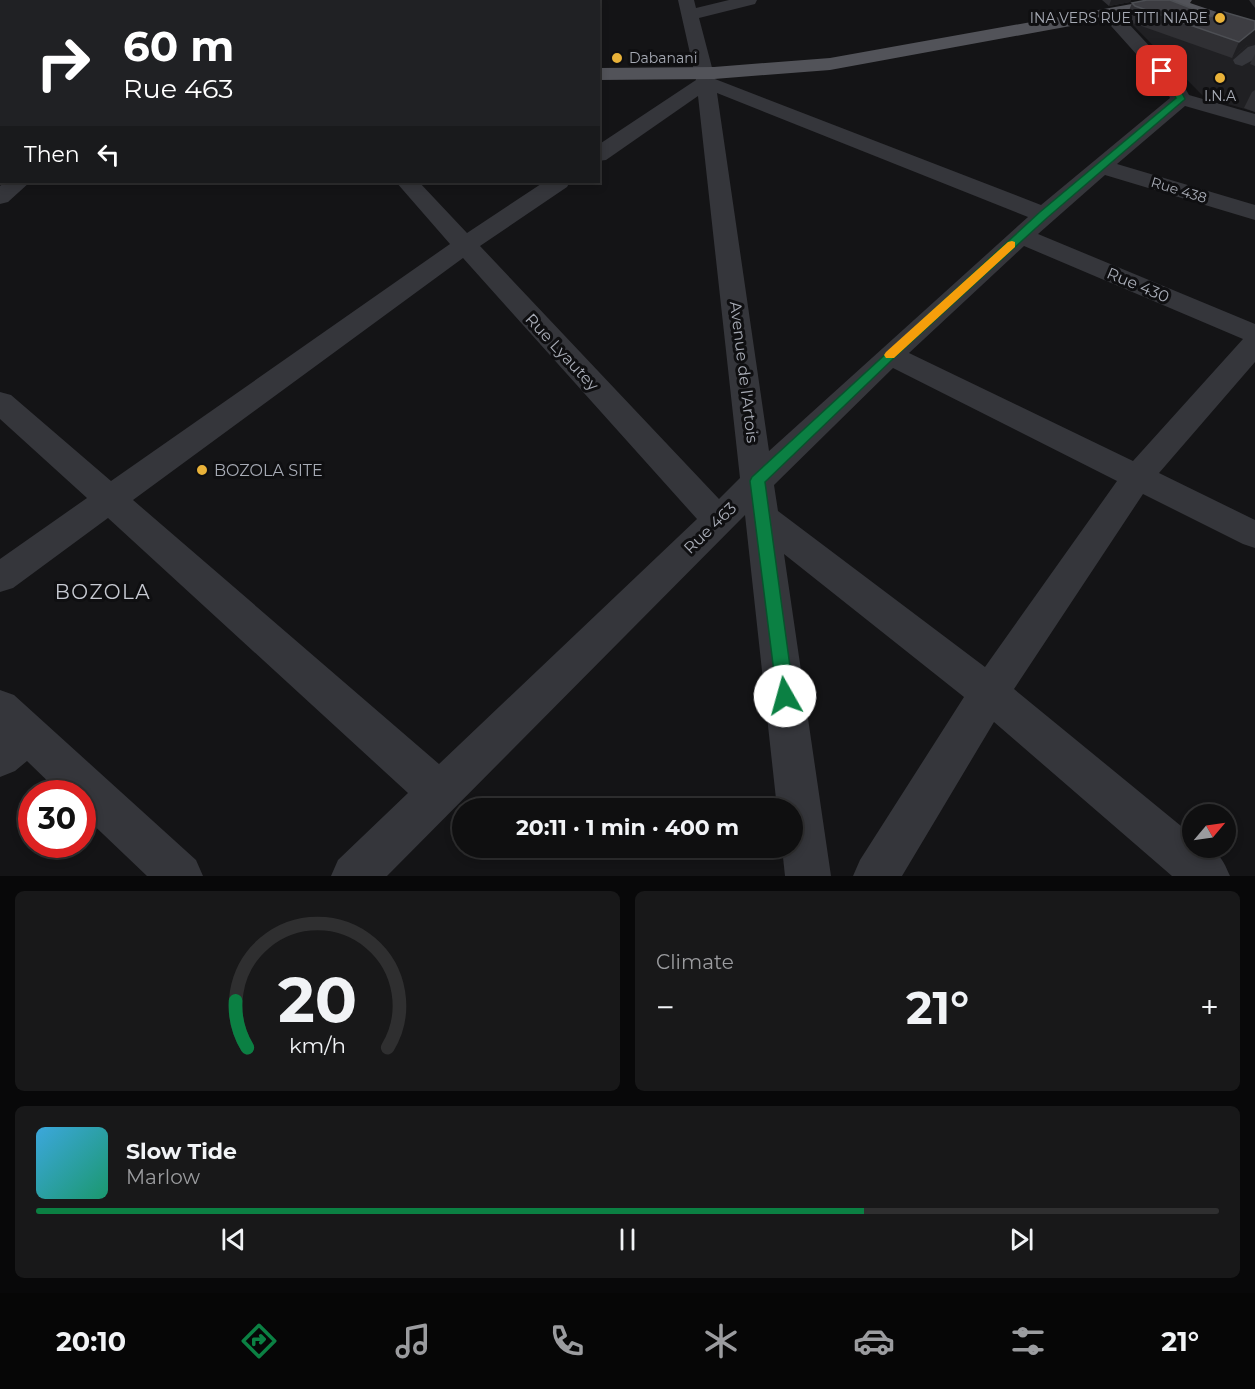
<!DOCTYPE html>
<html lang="en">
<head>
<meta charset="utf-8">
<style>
  :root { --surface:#0f0f10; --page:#181819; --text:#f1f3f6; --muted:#9b9c9f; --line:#2f2f30; --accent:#0b8043 }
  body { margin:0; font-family:Montserrat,sans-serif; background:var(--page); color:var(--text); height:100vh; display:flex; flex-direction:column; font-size:22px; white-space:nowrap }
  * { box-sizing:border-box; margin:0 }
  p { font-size:20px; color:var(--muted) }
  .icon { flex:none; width:33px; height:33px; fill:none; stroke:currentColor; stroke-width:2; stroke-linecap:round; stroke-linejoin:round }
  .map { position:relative; height:876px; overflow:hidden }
  .sheet { display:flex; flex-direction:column; gap:15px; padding:15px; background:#080809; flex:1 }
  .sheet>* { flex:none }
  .hud { position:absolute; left:0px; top:0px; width:600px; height:183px; box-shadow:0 3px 9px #0003,0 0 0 2px var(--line); background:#202124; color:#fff; overflow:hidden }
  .needle { width:39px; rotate:61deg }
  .buttons { position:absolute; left:1182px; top:804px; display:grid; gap:12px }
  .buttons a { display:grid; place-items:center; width:54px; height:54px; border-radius:50%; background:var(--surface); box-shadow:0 3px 9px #0003,0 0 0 2px var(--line); font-size:30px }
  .speed { position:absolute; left:18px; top:780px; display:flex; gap:12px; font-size:30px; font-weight:700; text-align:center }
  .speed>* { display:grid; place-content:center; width:78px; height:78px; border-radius:50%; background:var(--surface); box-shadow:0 3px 9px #0003,0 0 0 2px var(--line); line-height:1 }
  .speed .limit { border:9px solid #d22; background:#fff; color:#111 }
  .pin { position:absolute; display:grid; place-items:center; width:51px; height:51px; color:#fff; margin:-26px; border-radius:12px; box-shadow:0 3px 9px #0006 }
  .me { position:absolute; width:66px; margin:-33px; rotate:353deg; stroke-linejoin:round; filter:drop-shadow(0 0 4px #0008) }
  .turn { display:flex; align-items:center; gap:21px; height:126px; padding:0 24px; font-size:27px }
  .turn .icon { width:78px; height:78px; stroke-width:2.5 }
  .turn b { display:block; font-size:42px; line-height:51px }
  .then { display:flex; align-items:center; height:57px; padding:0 24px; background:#0003; gap:12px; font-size:22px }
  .big { font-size:45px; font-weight:700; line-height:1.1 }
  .sheet .widget { flex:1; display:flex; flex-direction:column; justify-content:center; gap:9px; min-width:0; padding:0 21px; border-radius:9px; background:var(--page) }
  .sheet .dial { align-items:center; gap:0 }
  .dial svg { height:156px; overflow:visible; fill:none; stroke:var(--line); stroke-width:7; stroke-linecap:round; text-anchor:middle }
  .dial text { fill:var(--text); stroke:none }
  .song { display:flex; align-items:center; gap:18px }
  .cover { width:72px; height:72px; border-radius:9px; background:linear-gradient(135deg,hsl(200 70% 55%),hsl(160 70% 35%)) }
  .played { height:6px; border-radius:3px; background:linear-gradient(90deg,var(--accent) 70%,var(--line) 70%) }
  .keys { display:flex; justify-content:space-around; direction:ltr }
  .heat { display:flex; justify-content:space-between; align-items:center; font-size:33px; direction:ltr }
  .sheet .tiles { flex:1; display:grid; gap:15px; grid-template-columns:1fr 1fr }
  .widget:last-child { grid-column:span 2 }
  .trip { position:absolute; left:452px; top:798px; width:351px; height:60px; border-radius:30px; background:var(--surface); box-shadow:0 3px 9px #0003,0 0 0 2px var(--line); font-weight:700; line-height:60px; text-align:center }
  .tab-bar { display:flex; height:96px; justify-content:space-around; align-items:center; background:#060606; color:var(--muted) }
  .tab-bar .icon { width:42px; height:42px }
  .tab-bar .selected { color:var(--accent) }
  .tab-bar b { font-size:27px; color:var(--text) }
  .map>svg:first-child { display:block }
  .built { fill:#202023 }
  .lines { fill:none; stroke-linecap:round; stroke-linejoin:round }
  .minor { fill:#35363b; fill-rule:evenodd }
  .major { fill:#525359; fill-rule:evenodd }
  .wall { fill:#303034 }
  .shaded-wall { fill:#1f1f22 }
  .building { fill:#3d3d42; stroke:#4d4f54; stroke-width:1.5 }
  .route { fill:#0b8043; stroke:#07532c; stroke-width:1.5 }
  .slow { fill:#f59e0b }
  .poi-dot { fill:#e9b239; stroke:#0f0f11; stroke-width:2 }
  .labels { text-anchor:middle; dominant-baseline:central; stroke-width:6; stroke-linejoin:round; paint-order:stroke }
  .far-poi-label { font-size:14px; fill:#a7abb5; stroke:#0f0f11; text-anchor:end }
  .far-street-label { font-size:14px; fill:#a7abb5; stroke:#0f0f11 }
  .street-label { font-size:16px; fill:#a7abb5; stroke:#0f0f11 }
  .poi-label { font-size:16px; fill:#a7abb5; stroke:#0f0f11; text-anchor:start }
  .quarter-label { font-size:20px; letter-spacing:1.5px; fill:#c7cad2; stroke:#0f0f11 }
</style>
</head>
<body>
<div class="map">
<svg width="1255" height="876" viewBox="0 0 1255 876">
  <rect width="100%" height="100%" fill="#141416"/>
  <path class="built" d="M 1172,15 L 1196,18 L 1255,39 L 1255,112 L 1204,97 L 1131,23 Z"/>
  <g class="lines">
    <path class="minor" d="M 8,0 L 31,0 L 7,2 Z
      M 197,0 L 219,0 L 196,2 Z
      M 230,0 L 247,0 L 229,2 Z
      M 678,0 L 694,0 L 696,8 L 729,0 L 757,0 L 755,4 L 699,18 L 715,79 L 1041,205 L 1170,98 L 1164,85 L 1103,17 L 1100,13 L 1103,9 L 1115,9 L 1180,79 L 1189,95 L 1255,114 L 1255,126 L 1185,106 L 1117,164 L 1255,205 L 1255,220 L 1105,175 L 1038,234 L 1255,324 L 1255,362 L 1159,473 L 1255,520 L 1255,548 L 1243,544 L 1143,494 L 1014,689 L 1192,835 L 1192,848 C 1217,848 1221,855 1230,876 L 1172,876 L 994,722 L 902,876 L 853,876 L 860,860 L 964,697 L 784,554 L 831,876 L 785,876 L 782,848 L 792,848 L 792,808 L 777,808 L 745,515 L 387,876 L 331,876 L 338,860 L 408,793 L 108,518 L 13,588 L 0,592 L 0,559 L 87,498 L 0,419 L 0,392 L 11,395 L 111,481 L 450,244 L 396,182 L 419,182 L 467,233 L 544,182 L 570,182 L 567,187 L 480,246 L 719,499 L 740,478 L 698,96 L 606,160 L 598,161 L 598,145 L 696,80 ZM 717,93 L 1028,217 L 769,451 ZM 1024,246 L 1243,339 L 1133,461 L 909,353 ZM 463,258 L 697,519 L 439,764 L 133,500 ZM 893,368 L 1117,481 L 985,667 L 778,511 L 774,485 Z
      M 0,38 L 2,38 L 0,49 Z
      M 1255,45 L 1255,59 L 1242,66 L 1235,64 L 1233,60 L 1248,47 Z
      M 5,182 L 30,182 L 8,202 L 0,204 L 0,186 Z
      M 0,690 L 14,695 L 196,860 L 203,876 L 147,876 L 82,814 L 82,794 L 61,794 L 27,761 L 15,771 L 0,777 Z"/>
    <path class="major" d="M 1154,0 L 1192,0 L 1190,3 L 1255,25 L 1255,37 L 1169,8 L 830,70 L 714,79 L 598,80 L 598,68 L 714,67 L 830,58 Z
      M 2,128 L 2,142 L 0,143 L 0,129 Z"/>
  </g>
  <path class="wall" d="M 248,0 L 421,0 L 423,2 L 248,2 Z
    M 1102,0 L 1131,0 L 1130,2 L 1109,6 Z
    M 1249,0 L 1255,0 L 1255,8 Z
    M 1132,3 L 1191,23 L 1255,21 L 1247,45 L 1232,58 L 1130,22 L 1126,18 Z
    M 1255,54 L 1255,66 L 1250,64 Z
    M 1255,90 L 1255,112 L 1244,108 L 1252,92 Z"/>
  <path class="shaded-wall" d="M 1111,0 L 1131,0 L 1130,2 L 1109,6 Z
    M 1254,29 L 1255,29 L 1255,43 L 1247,45 L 1232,58 L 1239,42 Z"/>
  <path class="building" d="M 258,0 L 421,0 L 423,2 L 260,2 Z
    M 1147,0 L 1170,0 L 1196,10 L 1191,23 L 1224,12 L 1255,21 L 1255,29 L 1239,42 L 1135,6 L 1132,3 Z"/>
  <path class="route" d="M 1162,68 L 1176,81 L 1185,99 L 1184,100 L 1048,217 L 894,358 L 765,482 L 794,696 L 791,702 L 785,704 L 779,702 L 777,696 L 750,481 L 752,477 L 1040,212 L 1176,98 L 1169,84 L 1158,71 Z"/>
  <path class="slow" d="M 1012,241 L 1015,242 L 1015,247 L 894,358 L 886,358 L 884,355 L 886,352 L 1008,242 Z"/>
  <g class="poi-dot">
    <circle cx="1220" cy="18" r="6"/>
    <circle cx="617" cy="58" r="6"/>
    <circle cx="1220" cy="78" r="6"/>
    <circle cx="202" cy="470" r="6"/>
  </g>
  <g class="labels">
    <g class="far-poi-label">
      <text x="1208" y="18">INA VERS RUE TITI NIARE</text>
      <text x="629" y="58" text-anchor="start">Dabanani</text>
      <text x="1220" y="96" text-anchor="middle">I.N.A</text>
    </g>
    <g class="far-street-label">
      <text transform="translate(1179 190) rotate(17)">Rue 438</text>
    </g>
    <g class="street-label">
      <text transform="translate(1138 285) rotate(23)">Rue 430</text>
      <text transform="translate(562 352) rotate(47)">Rue Lyautey</text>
      <text transform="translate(744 372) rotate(83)">Avenue de l'Artois</text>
      <text transform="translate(710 528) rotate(-44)">Rue 463</text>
    </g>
    <g class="poi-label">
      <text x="214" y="470">BOZOLA SITE</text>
    </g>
    <g class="quarter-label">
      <text x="103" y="592">BOZOLA</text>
    </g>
  </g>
</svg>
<div class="buttons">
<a><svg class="needle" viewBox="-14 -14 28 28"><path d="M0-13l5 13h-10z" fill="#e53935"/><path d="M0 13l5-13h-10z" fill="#9b9c9f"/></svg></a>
</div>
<div class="speed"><div class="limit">30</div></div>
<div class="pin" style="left:1162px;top:71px;background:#d93025"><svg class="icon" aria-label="arrive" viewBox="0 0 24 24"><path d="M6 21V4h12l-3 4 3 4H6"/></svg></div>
<svg class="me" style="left:785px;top:696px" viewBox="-20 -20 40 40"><circle r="19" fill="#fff"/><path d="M0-13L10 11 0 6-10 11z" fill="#0b8043"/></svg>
<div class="trip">20:11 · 1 min · 400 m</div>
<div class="hud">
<div class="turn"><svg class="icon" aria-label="right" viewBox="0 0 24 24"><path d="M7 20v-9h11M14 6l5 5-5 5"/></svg><div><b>60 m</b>Rue 463</div></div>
<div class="then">Then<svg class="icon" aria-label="left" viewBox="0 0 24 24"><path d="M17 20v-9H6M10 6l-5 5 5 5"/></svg></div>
</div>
</div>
<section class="sheet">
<div class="tiles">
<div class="widget dial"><svg viewBox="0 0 100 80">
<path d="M14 69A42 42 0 1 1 86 69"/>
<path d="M14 69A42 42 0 0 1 8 45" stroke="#0b8043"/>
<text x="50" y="56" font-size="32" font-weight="700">20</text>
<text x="50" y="72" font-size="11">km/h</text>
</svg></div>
<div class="widget"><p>Climate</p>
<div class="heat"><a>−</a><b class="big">21°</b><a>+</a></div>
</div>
<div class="widget">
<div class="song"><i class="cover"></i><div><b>Slow Tide</b><p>Marlow</p></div></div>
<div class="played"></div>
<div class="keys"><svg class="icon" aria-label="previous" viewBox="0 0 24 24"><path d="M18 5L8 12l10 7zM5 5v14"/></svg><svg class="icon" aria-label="pause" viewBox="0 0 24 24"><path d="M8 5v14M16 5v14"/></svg><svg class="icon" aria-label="next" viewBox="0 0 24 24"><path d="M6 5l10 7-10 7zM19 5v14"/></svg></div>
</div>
</div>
</section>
<nav class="tab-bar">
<b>20:10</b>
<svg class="icon selected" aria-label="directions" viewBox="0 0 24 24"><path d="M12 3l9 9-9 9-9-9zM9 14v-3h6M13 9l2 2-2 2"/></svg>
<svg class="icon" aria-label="music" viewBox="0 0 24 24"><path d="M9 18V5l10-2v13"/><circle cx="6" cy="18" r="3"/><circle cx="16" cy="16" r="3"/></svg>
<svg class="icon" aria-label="phone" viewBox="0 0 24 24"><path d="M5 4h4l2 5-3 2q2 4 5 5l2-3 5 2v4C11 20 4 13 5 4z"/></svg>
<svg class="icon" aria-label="climate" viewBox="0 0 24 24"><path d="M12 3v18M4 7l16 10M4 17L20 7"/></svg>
<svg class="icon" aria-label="car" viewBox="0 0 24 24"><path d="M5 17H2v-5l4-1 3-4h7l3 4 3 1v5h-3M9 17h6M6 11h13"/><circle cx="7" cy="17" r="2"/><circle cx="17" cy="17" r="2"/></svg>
<svg class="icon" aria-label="filters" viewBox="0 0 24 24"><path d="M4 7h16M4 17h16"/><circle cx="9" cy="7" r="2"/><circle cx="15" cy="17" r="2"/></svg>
<b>21°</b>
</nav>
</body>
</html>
